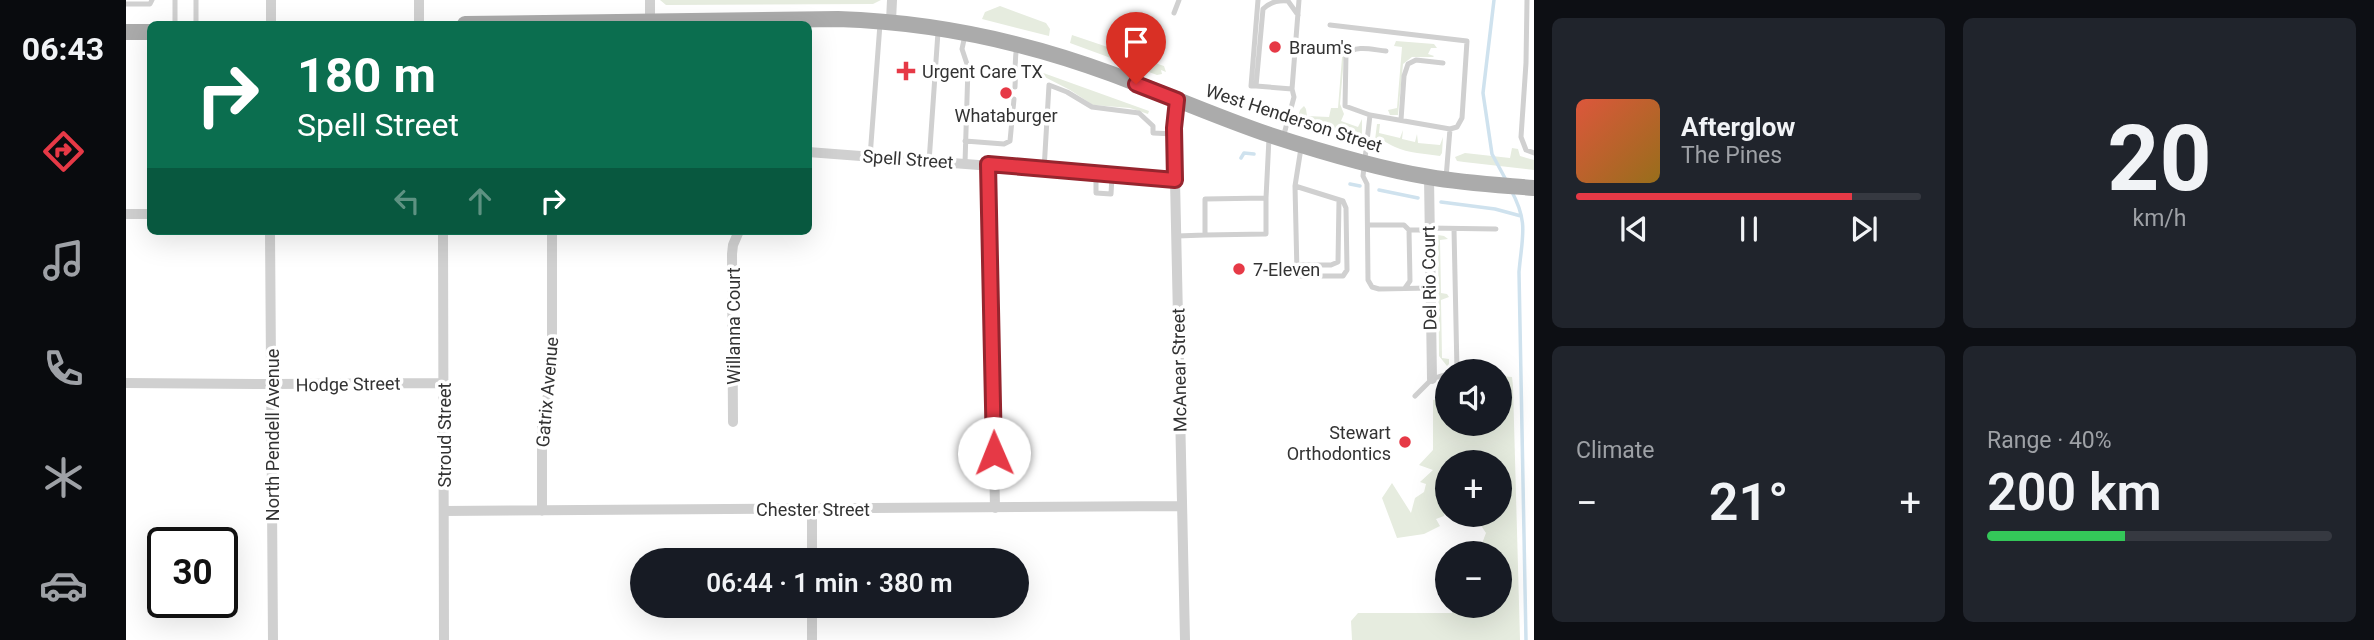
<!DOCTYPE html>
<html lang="en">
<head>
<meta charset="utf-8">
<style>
  :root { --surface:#171b24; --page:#20242c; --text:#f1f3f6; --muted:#9ea1a6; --line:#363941; --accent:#e63946 }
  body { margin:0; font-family:Roboto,sans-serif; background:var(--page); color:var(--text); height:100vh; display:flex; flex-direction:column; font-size:26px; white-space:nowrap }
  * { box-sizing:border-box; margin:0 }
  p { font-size:23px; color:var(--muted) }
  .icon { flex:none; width:38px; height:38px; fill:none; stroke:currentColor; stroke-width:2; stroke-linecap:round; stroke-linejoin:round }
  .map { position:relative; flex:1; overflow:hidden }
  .panel { display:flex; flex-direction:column; gap:18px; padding:18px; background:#0d0f14; width:840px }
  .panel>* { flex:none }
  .hud { position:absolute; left:21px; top:21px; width:665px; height:214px; border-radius:10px; box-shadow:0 7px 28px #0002; background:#0b6e4f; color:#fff; overflow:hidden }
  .fabs { position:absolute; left:1309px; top:359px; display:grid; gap:14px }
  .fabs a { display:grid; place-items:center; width:77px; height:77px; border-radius:50%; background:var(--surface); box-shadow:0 7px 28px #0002; font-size:35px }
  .speed { position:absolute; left:21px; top:527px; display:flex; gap:14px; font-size:35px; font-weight:700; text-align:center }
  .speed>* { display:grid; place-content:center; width:91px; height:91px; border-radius:50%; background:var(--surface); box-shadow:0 7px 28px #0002; line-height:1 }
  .speed .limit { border:4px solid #111; border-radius:10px; background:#fff; color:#111 }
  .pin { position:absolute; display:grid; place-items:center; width:60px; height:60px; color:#fff; margin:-72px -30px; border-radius:50% 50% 50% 0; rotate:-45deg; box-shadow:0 0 7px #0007 }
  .pin .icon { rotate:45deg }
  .me { position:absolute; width:77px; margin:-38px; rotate:359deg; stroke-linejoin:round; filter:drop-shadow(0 0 5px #0008) }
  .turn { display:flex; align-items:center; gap:24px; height:147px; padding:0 35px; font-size:32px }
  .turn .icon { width:91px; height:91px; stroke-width:2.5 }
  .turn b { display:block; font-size:49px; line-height:60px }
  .lanes { display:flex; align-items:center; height:66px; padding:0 35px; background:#0003; justify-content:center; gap:35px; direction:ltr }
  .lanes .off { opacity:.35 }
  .big { font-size:52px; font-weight:600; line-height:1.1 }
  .panel .tile { flex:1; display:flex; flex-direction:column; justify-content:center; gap:10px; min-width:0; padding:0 24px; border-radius:10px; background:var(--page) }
  .panel .dial { align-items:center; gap:0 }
  .dial b { font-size:91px; line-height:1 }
  .song { display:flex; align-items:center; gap:21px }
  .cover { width:84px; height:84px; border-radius:10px; background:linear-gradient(135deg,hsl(10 70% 55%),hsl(40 70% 35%)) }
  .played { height:7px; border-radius:4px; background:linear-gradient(90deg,var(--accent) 80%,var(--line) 80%) }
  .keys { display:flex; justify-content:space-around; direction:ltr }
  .heat { display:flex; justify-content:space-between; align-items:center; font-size:38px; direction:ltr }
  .charge { height:10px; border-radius:5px; background:linear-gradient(90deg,#34c759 40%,var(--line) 0) }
  .panel .tiles { flex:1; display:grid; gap:18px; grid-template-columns:repeat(2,1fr) }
  .trip { position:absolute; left:504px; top:548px; width:399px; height:70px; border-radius:35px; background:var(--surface); box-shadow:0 7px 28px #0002; font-weight:600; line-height:70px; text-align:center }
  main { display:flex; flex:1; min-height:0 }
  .tabs { display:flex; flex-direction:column; width:126px; justify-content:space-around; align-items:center; background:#090b0e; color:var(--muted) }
  .tabs .icon { width:49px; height:49px }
  .tabs .on { color:var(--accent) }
  .tabs b { font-size:32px; color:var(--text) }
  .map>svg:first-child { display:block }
  .green { fill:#e6ecdf }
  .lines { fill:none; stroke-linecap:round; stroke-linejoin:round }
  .stream { stroke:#cfe2ee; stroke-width:3.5 }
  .service { stroke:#d0d0d0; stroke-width:5 }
  .minor { stroke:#d0d0d0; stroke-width:10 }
  .primary { stroke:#ababab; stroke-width:16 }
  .route-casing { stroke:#96252e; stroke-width:18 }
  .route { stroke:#e63946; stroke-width:12 }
  .poi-dot { fill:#e63946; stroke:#fff; stroke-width:2.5 }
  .labels { text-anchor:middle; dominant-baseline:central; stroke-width:7; stroke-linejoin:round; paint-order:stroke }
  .poi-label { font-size:18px; fill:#333; stroke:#fff; text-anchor:start }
  .street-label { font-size:18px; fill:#333; stroke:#fff }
</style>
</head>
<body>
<main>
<nav class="tabs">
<b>06:43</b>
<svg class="icon on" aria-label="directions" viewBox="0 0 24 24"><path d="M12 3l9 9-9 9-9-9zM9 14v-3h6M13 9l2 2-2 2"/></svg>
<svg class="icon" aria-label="music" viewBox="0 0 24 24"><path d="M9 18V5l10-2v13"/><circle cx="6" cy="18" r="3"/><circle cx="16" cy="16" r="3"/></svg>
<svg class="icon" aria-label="phone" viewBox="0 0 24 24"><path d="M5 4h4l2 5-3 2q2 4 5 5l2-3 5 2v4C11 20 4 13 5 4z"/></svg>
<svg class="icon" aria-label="climate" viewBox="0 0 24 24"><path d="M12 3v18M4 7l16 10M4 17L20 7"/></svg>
<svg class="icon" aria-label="car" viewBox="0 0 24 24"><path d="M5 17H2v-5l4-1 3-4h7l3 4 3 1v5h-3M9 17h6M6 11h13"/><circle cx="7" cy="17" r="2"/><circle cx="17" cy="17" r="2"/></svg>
</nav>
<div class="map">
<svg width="1408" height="640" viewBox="0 0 1408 640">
  <rect width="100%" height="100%" fill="#fff"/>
  <path class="green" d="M 534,0 L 755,0 L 747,4 L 540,5 Z
    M 874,6 L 920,23 L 924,29 L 923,36 L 856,19 L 859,12 Z
    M 946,35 L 1038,66 L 1040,72 L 1035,70 L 1036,74 L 1031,75 L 944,43 Z
    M 1270,41 L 1308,44 L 1311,48 L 1305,48 L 1302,54 L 1308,56 L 1307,57 L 1286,57 L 1277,64 L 1272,115 L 1264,115 L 1262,110 L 1271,108 L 1276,47 L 1268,46 Z
    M 1217,45 L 1219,45 L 1214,104 L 1218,114 L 1215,121 L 1232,127 L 1236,119 L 1236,138 L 1177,121 L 1172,117 L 1174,110 L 1178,106 L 1180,109 L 1181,116 L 1203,117 L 1205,108 L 1212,108 Z
    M 909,70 L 1023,111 L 1022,114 L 1004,108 L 967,105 L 944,90 L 909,72 Z
    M 1251,124 L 1254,124 L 1253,133 L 1274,138 L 1277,130 L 1276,139 L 1289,142 L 1291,134 L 1292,143 L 1314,145 L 1317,137 L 1316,153 L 1314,156 C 1300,154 1282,153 1269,147 C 1260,143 1259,140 1249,140 Z
    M 1386,148 L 1392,149 L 1394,156 L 1408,160 L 1408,170 L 1338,162 L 1331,161 L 1329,157 L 1339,153 L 1384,158 Z
    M 1312,235 L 1318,236 L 1322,239 L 1314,240 L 1315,293 L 1321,294 L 1323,297 L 1315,300 L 1316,358 L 1323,359 L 1323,364 L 1321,366 L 1313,356 Z
    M 1374,376 L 1386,377 L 1387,386 L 1394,640 L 1226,640 L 1225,621 L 1232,613 L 1326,613 L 1328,606 L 1374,606 L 1374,553 L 1344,553 L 1355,546 L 1360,533 L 1348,515 L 1374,514 L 1374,462 L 1321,462 C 1321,477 1323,503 1318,516 L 1310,519 L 1314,526 L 1298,534 L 1271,538 L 1256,498 L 1266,483 L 1285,513 L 1289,498 L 1298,492 L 1300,484 L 1294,482 L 1307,470 L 1293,465 L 1307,450 L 1307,400 L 1315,398 L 1321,392 L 1321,424 L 1374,424 Z"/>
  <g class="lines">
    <path class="stream" d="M 1368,0 L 1357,93 L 1366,154 L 1380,180
      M 1115,158 L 1118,153 L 1128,154
      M 1224,184 L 1234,186
      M 1253,190 L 1292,198
      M 1385,190 C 1403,223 1396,236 1393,272 L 1400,640
      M 1315,202 L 1369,209 L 1395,216"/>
    <path class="service" d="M 70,0 L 70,24
      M 1401,0 L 1400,63 L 1395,137 L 1400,150 L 1408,153
      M 0,4 L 24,4 L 26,0
      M 1048,13 L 1053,0
      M 49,24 L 49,0
      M 1204,25 L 1341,41 L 1336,118 L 1331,127 L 1324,129 L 1320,178
      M 1260,51 C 1247,50 1230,44 1220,55 L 1219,106 L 1244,115 L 1324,129
      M 1130,86 L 1125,86 L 1132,0
      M 889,87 C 890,72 888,60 891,46
      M 1166,89 L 1130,86 L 1137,9 C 1144,2 1152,0 1162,1 L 1172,15
      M 1244,115 L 1237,176 L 1241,184 L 1242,280 L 1246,287 L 1253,289 L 1304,288
      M 1275,120 L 1278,76 L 1282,64 L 1290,60 L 1317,63
      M 1157,138 L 1168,97 L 1166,89 L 1173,0
      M 839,141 L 878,144 L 884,141 L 888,99
      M 744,157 L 754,24
      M 803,162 L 812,32
      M 839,163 L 842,67 L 836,49 L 839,35
      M 918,170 L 923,85 L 941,92 L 966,107 L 1013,113 L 1027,126 L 1027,133 L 1048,134
      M 970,174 L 970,193 L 985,194 L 986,176
      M 1169,186 L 1217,201 L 1220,208 L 1221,270 L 1217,276 L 1173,276 L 1171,273 L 1169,186 L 1175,148
      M 1140,198 L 1140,234 L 1079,235 L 1079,199 L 1140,198 L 1143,138
      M 1242,225 L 1278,225 L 1283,230 L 1302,230
      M 1302,228 L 1370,229
      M 1328,229 L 1331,371
      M 1051,236 L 1079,235
      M 1169,265 L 1205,265 L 1212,262 L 1213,200
      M 1279,288 L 1284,281 L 1283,230
      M 1289,396 L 1306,379 L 1321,374"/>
    <path class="minor" d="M 145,0 L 145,24
      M 293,0 L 293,24
      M 765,21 L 766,0
      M 524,24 L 524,0
      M 1051,100 L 1048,128 L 1049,180 L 1059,640
      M 682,152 L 1049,180
      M 862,164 L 869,508
      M 1303,177 L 1306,379
      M 0,214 L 24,214
      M 144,231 L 147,640
      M 317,231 L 318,640
      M 0,383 L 146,384 L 318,383
      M 607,422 L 606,254 L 607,245 L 613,231
      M 686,508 L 686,560
      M 318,511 L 1056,506
      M 416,511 L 416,425 L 426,375 L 426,231
      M 686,606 L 686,640"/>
    <path class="primary" d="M 339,24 L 712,19 C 806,22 897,41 986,74 C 1039,94 1091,117 1144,135 C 1196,152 1249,168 1303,177 C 1337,183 1373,185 1408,188
      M 0,32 L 24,32"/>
  </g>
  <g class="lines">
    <g class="route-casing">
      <path id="route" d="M 868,453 L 862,164 L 1049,180 L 1048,128 L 1051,100 L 1010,84"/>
    </g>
    <use href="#route" class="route"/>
  </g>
  <g class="poi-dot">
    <circle cx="1149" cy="47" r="7"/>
    <path d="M776.5 60.5h7v7h7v7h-7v7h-7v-7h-7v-7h7z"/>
    <circle cx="880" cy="93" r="7"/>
    <circle cx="1113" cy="269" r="7"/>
    <circle cx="1279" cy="442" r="7"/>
  </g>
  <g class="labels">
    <g class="poi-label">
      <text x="1163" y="47">Braum's</text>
      <text x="796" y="71">Urgent Care TX</text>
      <text x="880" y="115" text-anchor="middle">Whataburger</text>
      <text x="1127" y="269">7-Eleven</text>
      <text x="1265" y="432" text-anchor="end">Stewart<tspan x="1265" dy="21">Orthodontics</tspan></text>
    </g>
    <g class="street-label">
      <text transform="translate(1168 118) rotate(18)">West Henderson Street</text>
      <text transform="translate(782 159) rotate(4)">Spell Street</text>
      <text transform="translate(1303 278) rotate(-91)">Del Rio Court</text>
      <text transform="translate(607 326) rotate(-90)">Willanna Court</text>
      <text transform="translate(1053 370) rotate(-91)">McAnear Street</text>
      <text transform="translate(222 384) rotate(-1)">Hodge Street</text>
      <text transform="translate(421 392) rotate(-85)">Gatrix Avenue</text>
      <text transform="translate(146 435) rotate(-90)">North Pendell Avenue</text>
      <text transform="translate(318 435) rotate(-90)">Stroud Street</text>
      <text x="687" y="509">Chester Street</text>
    </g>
  </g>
</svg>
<div class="fabs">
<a><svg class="icon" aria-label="sound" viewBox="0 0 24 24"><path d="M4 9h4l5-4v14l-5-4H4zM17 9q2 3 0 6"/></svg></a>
<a>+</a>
<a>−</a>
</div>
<div class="speed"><div class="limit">30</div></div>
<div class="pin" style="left:1010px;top:84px;background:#d93025"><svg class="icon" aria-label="arrive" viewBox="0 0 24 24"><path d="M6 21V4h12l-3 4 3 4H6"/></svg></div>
<svg class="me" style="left:868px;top:453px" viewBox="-20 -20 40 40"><circle r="19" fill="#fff"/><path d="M0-13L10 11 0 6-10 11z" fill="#e63946"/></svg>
<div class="trip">06:44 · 1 min · 380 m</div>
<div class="hud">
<div class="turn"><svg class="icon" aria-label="right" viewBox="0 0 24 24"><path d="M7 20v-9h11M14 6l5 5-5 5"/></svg><div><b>180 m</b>Spell Street</div></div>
<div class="lanes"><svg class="icon off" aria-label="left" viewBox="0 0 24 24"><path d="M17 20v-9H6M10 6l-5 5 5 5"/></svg><svg class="icon off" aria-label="ahead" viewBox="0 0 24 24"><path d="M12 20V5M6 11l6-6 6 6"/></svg><svg class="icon" aria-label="right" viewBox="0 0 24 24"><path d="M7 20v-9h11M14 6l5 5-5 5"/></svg></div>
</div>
</div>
<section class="panel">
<div class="tiles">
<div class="tile">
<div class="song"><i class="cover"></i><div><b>Afterglow</b><p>The Pines</p></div></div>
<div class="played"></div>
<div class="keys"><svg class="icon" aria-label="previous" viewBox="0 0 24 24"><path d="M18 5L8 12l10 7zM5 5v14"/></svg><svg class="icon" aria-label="pause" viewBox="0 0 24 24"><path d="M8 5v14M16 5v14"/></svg><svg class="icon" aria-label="next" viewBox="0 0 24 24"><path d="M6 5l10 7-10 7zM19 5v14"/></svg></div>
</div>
<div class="tile dial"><b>20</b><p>km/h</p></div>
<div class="tile"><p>Climate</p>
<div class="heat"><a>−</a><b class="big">21°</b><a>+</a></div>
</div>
<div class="tile"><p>Range · 40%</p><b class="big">200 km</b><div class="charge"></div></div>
</div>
</section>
</main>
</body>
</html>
